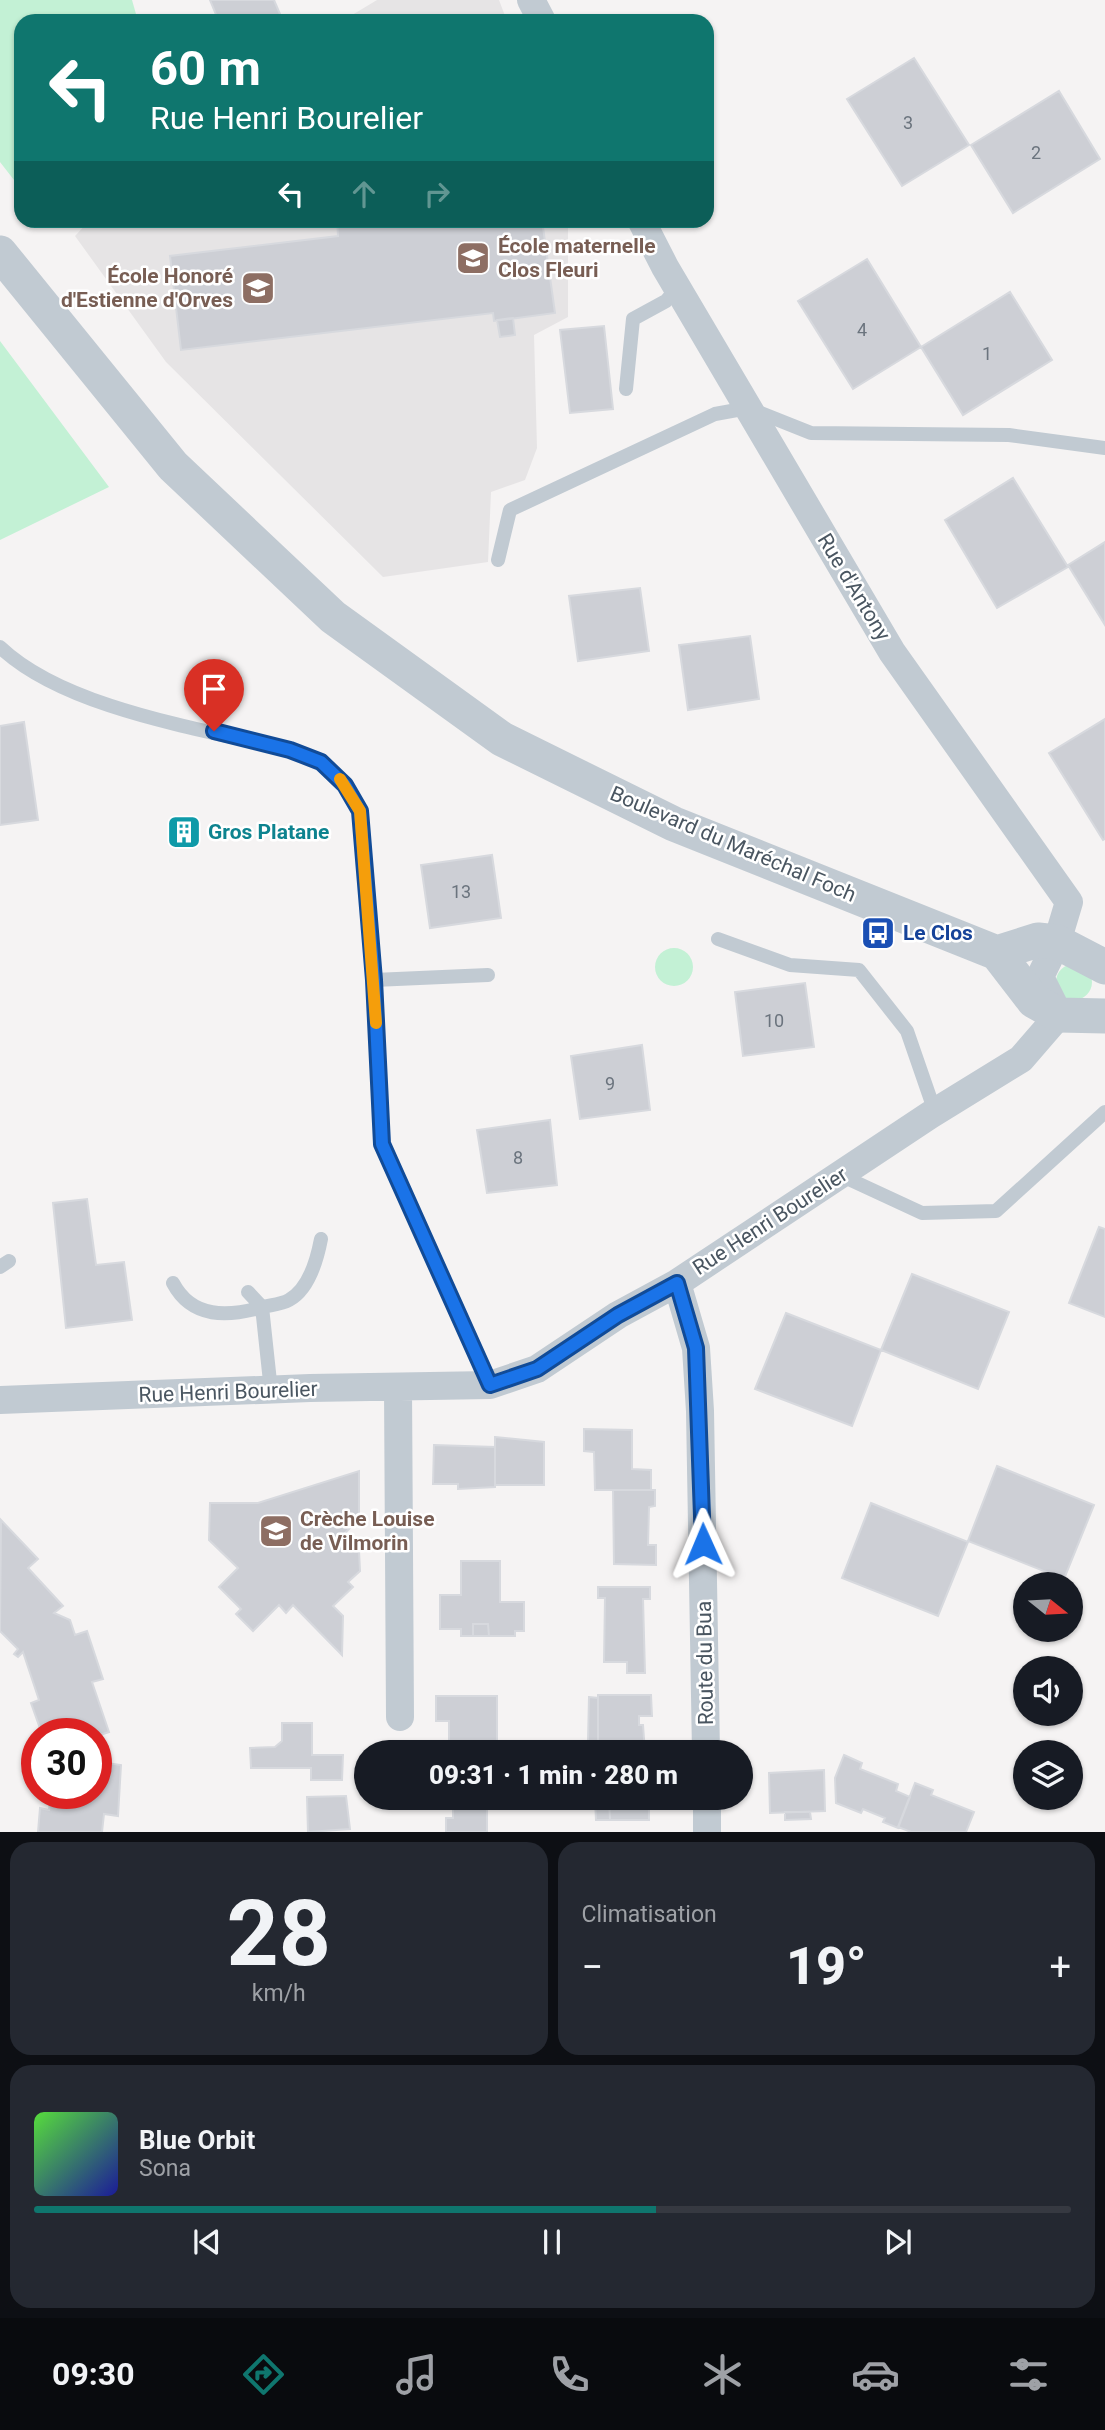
<!DOCTYPE html>
<html lang="fr">
<head>
<meta charset="utf-8">
<style>
  :root { --surface:#171b24; --page:#242831; --text:#f1f3f6; --muted:#9ea1a6; --line:#363941; --accent:#0f766e }
  body { margin:0; font-family:Roboto,sans-serif; background:var(--page); color:var(--text); height:100vh; display:flex; flex-direction:column; font-size:26px; white-space:nowrap }
  * { box-sizing:border-box; margin:0 }
  p { font-size:23px; color:var(--muted) }
  .icon { flex:none; width:38px; height:38px; fill:none; stroke:currentColor; stroke-width:2; stroke-linecap:round; stroke-linejoin:round }
  .map { position:relative; height:1832px; overflow:hidden }
  .drawer { display:flex; flex-direction:column; gap:10px; padding:10px; background:#0d0f14; flex:1 }
  .drawer>* { flex:none }
  .banner { position:absolute; left:14px; top:14px; width:700px; height:214px; border-radius:21px; box-shadow:0 2px 5px #0004; background:#0f766e; color:#fff; overflow:hidden }
  .needle { width:46px; rotate:108deg }
  .tools { position:absolute; left:1013px; top:1572px; display:grid; gap:14px }
  .tools a { display:grid; place-items:center; width:70px; height:70px; border-radius:50%; background:var(--surface); box-shadow:0 2px 5px #0004; font-size:35px }
  .speed { position:absolute; left:21px; top:1718px; display:flex; gap:14px; font-size:35px; font-weight:700; text-align:center }
  .speed>* { display:grid; place-content:center; width:91px; height:91px; border-radius:50%; background:var(--surface); box-shadow:0 2px 5px #0004; line-height:1 }
  .speed .limit { border:10px solid #d22; background:#fff; color:#111 }
  .pin { position:absolute; display:grid; place-items:center; width:60px; height:60px; color:#fff; margin:-72px -30px; border-radius:50% 50% 50% 0; rotate:-45deg; box-shadow:0 0 7px #0007 }
  .pin .icon { rotate:45deg }
  .me { position:absolute; width:77px; margin:-38px; rotate:359deg; stroke-linejoin:round; filter:drop-shadow(0 0 5px #0008) }
  .turn { display:flex; align-items:center; gap:24px; height:147px; padding:0 21px; font-size:32px }
  .turn .icon { width:91px; height:91px; stroke-width:2.5 }
  .turn b { display:block; font-size:49px; line-height:60px }
  .lanes { display:flex; align-items:center; height:66px; padding:0 21px; background:#0003; justify-content:center; gap:35px; direction:ltr }
  .lanes .off { opacity:.35 }
  .big { font-size:52px; font-weight:800; line-height:1.1 }
  .drawer .tile { flex:1; display:flex; flex-direction:column; justify-content:center; gap:10px; min-width:0; padding:0 24px; border-radius:21px; background:var(--page) }
  .drawer .dial { align-items:center; gap:0 }
  .dial b { font-size:91px; line-height:1 }
  .song { display:flex; align-items:center; gap:21px }
  .cover { width:84px; height:84px; border-radius:10px; background:linear-gradient(135deg,hsl(110 70% 55%),hsl(240 70% 35%)) }
  .played { height:7px; border-radius:4px; background:linear-gradient(90deg,var(--accent) 60%,var(--line) 60%) }
  .keys { display:flex; justify-content:space-around; direction:ltr }
  .heat { display:flex; justify-content:space-between; align-items:center; font-size:38px; direction:ltr }
  .drawer .tiles { flex:1; display:grid; gap:10px; grid-template-columns:1fr 1fr }
  .tile:last-child { grid-column:span 2 }
  .trip { position:absolute; left:354px; top:1740px; width:399px; height:70px; border-radius:35px; background:var(--surface); box-shadow:0 2px 5px #0004; font-weight:800; line-height:70px; text-align:center }
  .tab-bar { display:flex; height:112px; justify-content:space-around; align-items:center; background:#090b0e; color:var(--muted) }
  .tab-bar .icon { width:49px; height:49px }
  .tab-bar .active { color:var(--accent) }
  .tab-bar b { font-size:32px; color:var(--text) }
  .map>svg:first-child { display:block }
  .education { fill:#e6e4e5 }
  .green { fill:#c3f1d5 }
  .building { fill:#cdcfd5; stroke:#d7d9de; stroke-width:2 }
  .lines { fill:none; stroke-linecap:round; stroke-linejoin:round }
  .service { stroke:#c1cad2; stroke-width:14 }
  .minor { stroke:#c1cad2; stroke-width:28 }
  .tertiary { stroke:#c1cad2; stroke-width:35 }
  .route-casing { stroke:#114b97; stroke-width:18 }
  .route { stroke:#1a73e8; stroke-width:12 }
  .slow { stroke:#f59e0b; stroke-width:12 }
  .labels { text-anchor:middle; dominant-baseline:central; stroke-width:5; stroke-linejoin:round; paint-order:stroke }
  .number-label { font-size:18px; fill:#6b747e }
  .education-label { font-size:21px; font-weight:bold; fill:#785e54; stroke:#fff; text-anchor:start }
  .street-label { font-size:21px; fill:#4a5661; stroke:#fff }
  .culture-label { font-size:21px; font-weight:bold; fill:#0d838f; stroke:#fff; text-anchor:start }
  .transit-label { font-size:21px; font-weight:bold; fill:#164399; stroke:#fff; text-anchor:start }
</style>
</head>
<body>
<div class="map">
<svg width="1105" height="1832" viewBox="0 0 1105 1832">
  <rect width="100%" height="100%" fill="#f5f3f3"/>
  <path class="education" d="M 377,0 L 499,0 L 507,21 L 342,21 Z
    M 90,220 L 568,221 L 568,317 L 534,335 L 537,448 L 525,480 L 491,492 L 488,562 L 383,577 L 166,362 L 75,236 Z"/>
  <path class="green" d="M 0,0 L 132,0 L 138,21 L 21,21 L 21,189 L 0,162 Z
    M 0,341 L 109,487 L 0,540 Z
    M655 967a19 19 0 1 1 38 0a19 19 0 1 1-38 0Z
    M1056 982a18 18 0 1 1 36 0a18 18 0 1 1-36 0Z"/>
  <path class="building" d="M 210,0 L 274,0 L 283,21 L 233,21 L 231,18 L 225,21 L 217,17 Z
    M 914,58 L 969,145 L 902,186 L 847,99 Z
    M 1059,91 L 1100,159 L 1013,213 L 971,145 Z
    M 337,220 L 425,220 L 426,226 L 472,220 L 542,220 L 555,313 L 494,321 L 493,313 L 181,350 L 170,256 L 338,236 Z
    M 867,259 L 921,347 L 853,389 L 798,301 Z
    M 1010,292 L 1052,360 L 963,415 L 921,347 Z
    M 513,318 L 515,335 L 500,337 L 497,320 Z
    M 604,326 L 613,409 L 570,413 L 560,330 Z
    M 1013,478 L 1068,567 L 997,608 L 945,520 Z
    M 1105,542 L 1105,625 L 1068,565 Z
    M 640,588 L 649,651 L 578,661 L 569,596 Z
    M 750,636 L 759,699 L 688,710 L 679,645 Z
    M 1105,719 L 1105,839 L 1103,840 L 1049,753 Z
    M 24,722 L 38,820 L 0,825 L 0,726 Z
    M 191,820 L 195,841 L 176,844 L 174,823 Z
    M 492,855 L 501,918 L 430,928 L 421,865 Z
    M 805,983 L 814,1047 L 743,1056 L 735,992 Z
    M 642,1045 L 650,1110 L 580,1119 L 571,1056 Z
    M 550,1120 L 557,1185 L 487,1193 L 477,1130 Z
    M 87,1199 L 96,1265 L 124,1262 L 132,1320 L 66,1328 L 53,1203 Z
    M 1099,1227 L 1105,1229 L 1105,1317 L 1069,1303 Z
    M 912,1274 L 1009,1312 L 978,1389 L 881,1350 Z
    M 786,1313 L 881,1350 L 852,1426 L 755,1389 Z
    M 584,1429 L 632,1430 L 632,1469 L 651,1470 L 651,1490 L 595,1490 L 594,1452 L 584,1451 Z
    M 495,1437 L 544,1442 L 544,1485 L 495,1485 Z
    M 434,1445 L 495,1447 L 495,1487 L 458,1489 L 458,1484 L 433,1484 Z
    M 997,1466 L 1094,1505 L 1064,1579 L 968,1541 Z
    M 359,1471 L 359,1519 L 343,1535 L 359,1551 L 360,1571 L 348,1582 L 353,1587 L 333,1606 L 343,1616 L 342,1655 L 293,1605 L 286,1613 L 279,1605 L 253,1631 L 236,1614 L 241,1609 L 219,1587 L 238,1568 L 209,1540 L 210,1503 L 258,1503 Z
    M 613,1490 L 655,1490 L 655,1506 L 649,1507 L 648,1545 L 656,1545 L 656,1565 L 614,1564 Z
    M 871,1503 L 968,1542 L 938,1616 L 842,1578 Z
    M 1,1520 L 38,1559 L 28,1568 L 63,1606 L 54,1613 L 70,1620 L 75,1635 L 87,1631 L 103,1679 L 92,1682 L 109,1732 L 97,1736 L 98,1741 L 108,1746 L 107,1763 L 121,1765 L 118,1816 L 104,1814 L 102,1832 L 38,1832 L 40,1808 L 49,1810 L 51,1794 L 96,1794 L 96,1734 L 42,1734 L 31,1703 L 39,1700 L 23,1652 L 18,1657 L 14,1654 L 18,1649 L 0,1631 Z
    M 461,1561 L 500,1561 L 500,1602 L 524,1602 L 524,1631 L 515,1631 L 515,1636 L 489,1636 L 488,1624 L 473,1624 L 473,1636 L 461,1636 L 461,1629 L 440,1629 L 440,1595 L 461,1595 Z
    M 598,1587 L 650,1587 L 650,1599 L 643,1599 L 645,1673 L 627,1673 L 627,1662 L 604,1662 L 605,1598 L 598,1598 Z
    M 473,1624 L 488,1624 L 489,1636 L 473,1636 Z
    M 598,1695 L 651,1695 L 652,1716 L 639,1716 L 639,1725 L 643,1725 L 645,1752 L 588,1752 L 588,1741 L 598,1742 Z
    M 436,1696 L 497,1696 L 497,1752 L 449,1752 L 449,1721 L 436,1721 Z
    M 589,1697 L 598,1698 L 598,1742 L 588,1741 Z
    M 282,1723 L 312,1723 L 312,1755 L 343,1755 L 342,1780 L 311,1780 L 311,1768 L 251,1768 L 250,1748 L 275,1747 L 282,1741 Z
    M 844,1755 L 862,1763 L 860,1769 L 898,1784 L 896,1791 L 910,1797 L 898,1828 L 883,1822 L 885,1818 L 863,1809 L 861,1813 L 836,1803 L 835,1778 Z
    M 824,1770 L 825,1811 L 770,1813 L 769,1773 Z
    M 915,1783 L 933,1790 L 931,1795 L 974,1812 L 966,1832 L 911,1832 L 898,1827 Z
    M 346,1796 L 350,1829 L 308,1832 L 307,1797 Z
    M 445,1797 L 487,1797 L 487,1832 L 446,1832 L 446,1818 L 453,1818 L 453,1803 L 445,1803 Z
    M 649,1797 L 649,1820 L 610,1820 L 609,1797 Z
    M 609,1798 L 610,1820 L 596,1820 L 595,1799 Z
    M 785,1812 L 810,1812 L 811,1819 L 785,1820 Z"/>
  <g class="lines">
    <path class="service" d="M 626,389 L 633,319 L 666,301 L 677,288
      M 498,560 L 510,510 L 715,414 L 748,408 L 811,433 L 1009,435 L 1105,448
      M 0,647 C 65,709 203,729 290,750 L 321,763 L 345,785 L 360,812 L 374,980 L 382,1144 L 490,1385
      M 718,939 L 790,965 L 859,970 L 907,1031 L 935,1112
      M 374,980 L 488,975
      M 840,1175 L 922,1213 L 996,1211 L 1105,1112
      M 0,1267 L 9,1261
      M 173,1283 C 192,1319 228,1317 263,1307 C 271,1305 282,1304 289,1300 C 309,1289 317,1260 321,1239
      M 248,1292 L 262,1307 L 271,1391"/>
    <path class="minor" d="M 531,0 L 542,21
      M 677,1283 L 696,1348 L 700,1411 L 706,1752
      M 398,1387 L 400,1717
      M 0,1400 L 310,1388 L 490,1385 L 537,1369 L 618,1315 L 677,1283 L 930,1115 L 1021,1059 L 1059,1015 L 1040,977 L 1057,942 L 1069,902 L 892,652 L 665,267 L 641,220
      M 707,1797 L 707,1832"/>
    <path class="tertiary" d="M 0,253 L 173,466 L 333,617 L 502,739 L 674,824 L 997,953
      M 997,953 L 1034,1001 L 1059,1015 L 1105,1016
      M 997,953 L 1038,940 L 1057,942 L 1105,967"/>
  </g>
  <g class="lines">
    <g class="route-casing">
      <path id="route" d="M 214,731 L 290,750 L 321,762 L 345,785 L 360,811 L 374,980 L 382,1144 L 490,1385 L 537,1369 L 618,1315 L 677,1283 L 696,1348 L 703,1544"/>
    </g>
    <use href="#route" class="route"/>
    <path class="slow" d="M 340,779 L 360,811 L 376,1023"/>
  </g>
  <defs>
    <g id="school-square" transform="scale(1.75)"><rect x="-9" y="-9" width="18" height="18" rx="4" fill="#8d6e63" stroke="#fff"/><path d="M0-5L7-2L0 1L-7-2ZM-4 1L0 2.5L4 1V4Q0 6-4 4Z" fill="#fff"/></g>
    <g id="building-square" transform="scale(1.75)"><rect x="-9" y="-9" width="18" height="18" rx="4" fill="#0f9aa8" stroke="#fff"/><path d="M-4-6H4V6H1V3H-1V6H-4ZM-2.5-4.3h1.7v1.8h-1.7ZM.8-4.3h1.7v1.8H.8ZM-2.5-1h1.7V.8h-1.7ZM.8-1h1.7V.8H.8Z" fill="#fff"/></g>
    <g id="bus-square" transform="scale(1.75)"><rect x="-9" y="-9" width="18" height="18" rx="4" fill="#1a4fb4" stroke="#fff"/><path d="M-5-6H5V4H4V6H2V4H-2V6H-4V4H-5ZM-3.5-4V0h7V-4ZM-3.5 1.2v1.5H-2V1.2ZM2 1.2v1.5H3.5V1.2Z" fill="#fff"/></g>
  </defs>
  <g fill-rule="evenodd">
    <use href="#school-square" x="473" y="258"/>
    <use href="#school-square" x="258" y="288"/>
    <use href="#building-square" x="184" y="832"/>
    <use href="#bus-square" x="878" y="933"/>
    <use href="#school-square" x="276" y="1531"/>
  </g>
  <g class="labels">
    <g class="number-label">
      <text x="908" y="122">3</text>
      <text x="1036" y="152">2</text>
      <text x="862" y="329">4</text>
      <text x="987" y="353">1</text>
      <text x="461" y="891">13</text>
      <text x="774" y="1020">10</text>
      <text x="610" y="1083">9</text>
      <text x="518" y="1157">8</text>
    </g>
    <g class="education-label">
      <text x="498" y="246">École maternelle<tspan x="498" dy="24">Clos Fleuri</tspan></text>
      <text x="233" y="276" text-anchor="end">École Honoré<tspan x="233" dy="24">d'Estienne d'Orves</tspan></text>
      <text x="300" y="1519">Crèche Louise<tspan x="300" dy="24">de Vilmorin</tspan></text>
    </g>
    <g class="street-label">
      <text transform="translate(854 587) rotate(59)">Rue d'Antony</text>
      <text transform="translate(733 844) rotate(23)">Boulevard du Maréchal Foch</text>
      <text transform="translate(770 1221) rotate(-33)">Rue Henri Bourelier</text>
      <text transform="translate(228 1392) rotate(-2)">Rue Henri Bourelier</text>
      <text transform="translate(705 1663) rotate(-91)">Route du Bua</text>
    </g>
    <g class="culture-label">
      <text x="208" y="832">Gros Platane</text>
    </g>
    <g class="transit-label">
      <text x="903" y="933">Le Clos</text>
    </g>
  </g>
</svg>
<div class="tools">
<a><svg class="needle" viewBox="-14 -14 28 28"><path d="M0-13l5 13h-10z" fill="#e53935"/><path d="M0 13l5-13h-10z" fill="#9ea1a6"/></svg></a>
<a><svg class="icon" aria-label="sound" viewBox="0 0 24 24"><path d="M4 9h4l5-4v14l-5-4H4zM17 9q2 3 0 6"/></svg></a>
<a><svg class="icon" aria-label="layers" viewBox="0 0 24 24"><path d="M12 4l9 5-9 5-9-5zM3 14l9 5 9-5"/></svg></a>
</div>
<div class="speed"><div class="limit">30</div></div>
<div class="pin" style="left:214px;top:731px;background:#d93025"><svg class="icon" aria-label="arrive" viewBox="0 0 24 24"><path d="M6 21V4h12l-3 4 3 4H6"/></svg></div>
<svg class="me" style="left:703px;top:1544px" viewBox="-20 -20 40 40"><path d="M0-17L14 15 0 8-14 15z" fill="#1a73e8" stroke="#fff" stroke-width="4"/></svg>
<div class="trip">09:31 · 1 min · 280 m</div>
<div class="banner">
<div class="turn"><svg class="icon" aria-label="left" viewBox="0 0 24 24"><path d="M17 20v-9H6M10 6l-5 5 5 5"/></svg><div><b>60 m</b>Rue Henri Bourelier</div></div>
<div class="lanes"><svg class="icon" aria-label="left" viewBox="0 0 24 24"><path d="M17 20v-9H6M10 6l-5 5 5 5"/></svg><svg class="icon off" aria-label="ahead" viewBox="0 0 24 24"><path d="M12 20V5M6 11l6-6 6 6"/></svg><svg class="icon off" aria-label="right" viewBox="0 0 24 24"><path d="M7 20v-9h11M14 6l5 5-5 5"/></svg></div>
</div>
</div>
<section class="drawer">
<div class="tiles">
<div class="tile dial"><b>28</b><p>km/h</p></div>
<div class="tile"><p>Climatisation</p>
<div class="heat"><a>−</a><b class="big">19°</b><a>+</a></div>
</div>
<div class="tile">
<div class="song"><i class="cover"></i><div><b>Blue Orbit</b><p>Sona</p></div></div>
<div class="played"></div>
<div class="keys"><svg class="icon" aria-label="previous" viewBox="0 0 24 24"><path d="M18 5L8 12l10 7zM5 5v14"/></svg><svg class="icon" aria-label="pause" viewBox="0 0 24 24"><path d="M8 5v14M16 5v14"/></svg><svg class="icon" aria-label="next" viewBox="0 0 24 24"><path d="M6 5l10 7-10 7zM19 5v14"/></svg></div>
</div>
</div>
</section>
<nav class="tab-bar">
<b>09:30</b>
<svg class="icon active" aria-label="directions" viewBox="0 0 24 24"><path d="M12 3l9 9-9 9-9-9zM9 14v-3h6M13 9l2 2-2 2"/></svg>
<svg class="icon" aria-label="music" viewBox="0 0 24 24"><path d="M9 18V5l10-2v13"/><circle cx="6" cy="18" r="3"/><circle cx="16" cy="16" r="3"/></svg>
<svg class="icon" aria-label="phone" viewBox="0 0 24 24"><path d="M5 4h4l2 5-3 2q2 4 5 5l2-3 5 2v4C11 20 4 13 5 4z"/></svg>
<svg class="icon" aria-label="climate" viewBox="0 0 24 24"><path d="M12 3v18M4 7l16 10M4 17L20 7"/></svg>
<svg class="icon" aria-label="car" viewBox="0 0 24 24"><path d="M5 17H2v-5l4-1 3-4h7l3 4 3 1v5h-3M9 17h6M6 11h13"/><circle cx="7" cy="17" r="2"/><circle cx="17" cy="17" r="2"/></svg>
<svg class="icon" aria-label="filters" viewBox="0 0 24 24"><path d="M4 7h16M4 17h16"/><circle cx="9" cy="7" r="2"/><circle cx="15" cy="17" r="2"/></svg>
</nav>
</body>
</html>
